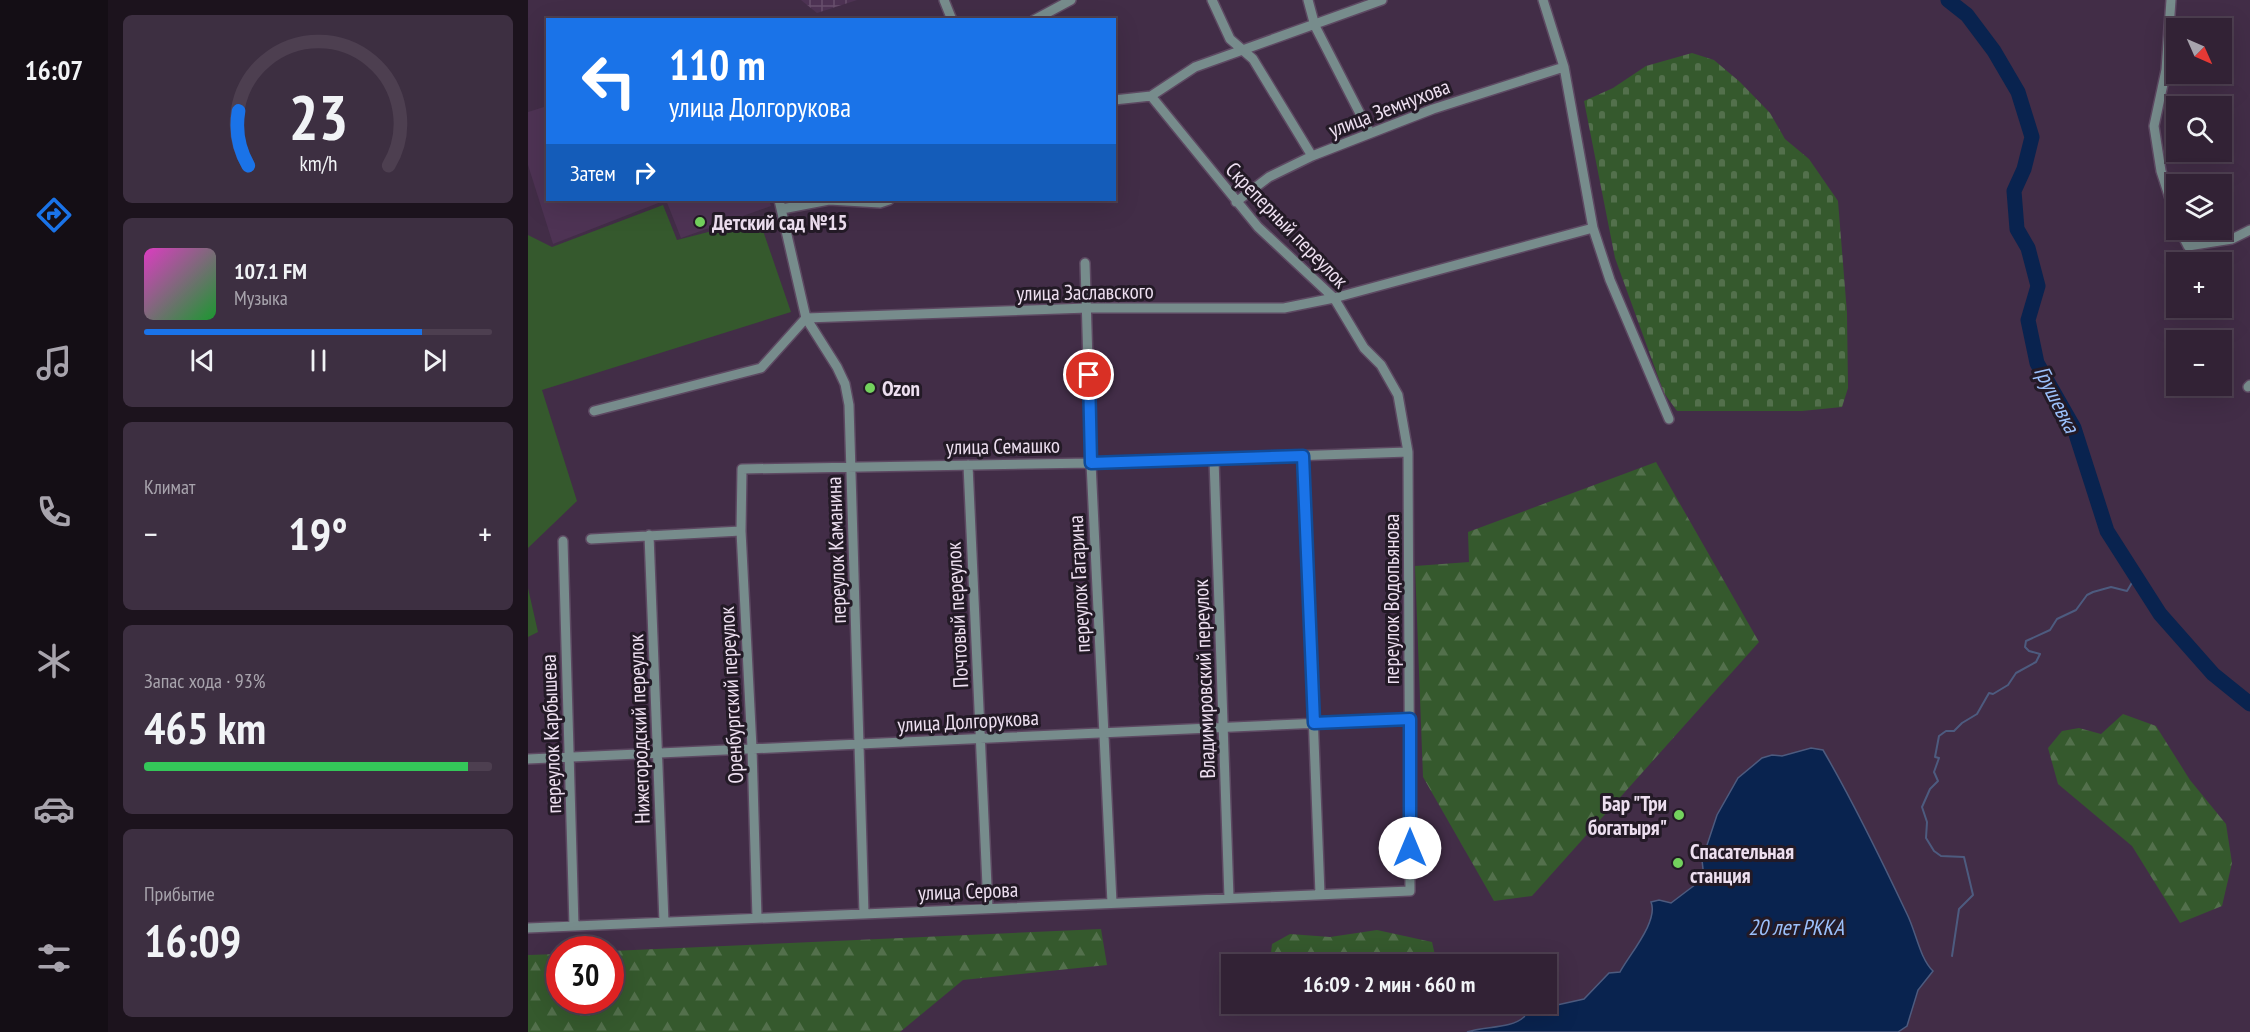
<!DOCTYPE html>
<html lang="ru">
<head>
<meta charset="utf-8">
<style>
  :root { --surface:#322235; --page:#3d2f41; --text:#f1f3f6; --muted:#a8a4ad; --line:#4d3f50; --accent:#1a73e8 }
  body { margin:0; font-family:"PT Sans Narrow",sans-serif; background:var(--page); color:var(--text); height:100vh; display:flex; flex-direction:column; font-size:22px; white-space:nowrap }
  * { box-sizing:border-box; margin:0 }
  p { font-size:20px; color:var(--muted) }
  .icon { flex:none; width:33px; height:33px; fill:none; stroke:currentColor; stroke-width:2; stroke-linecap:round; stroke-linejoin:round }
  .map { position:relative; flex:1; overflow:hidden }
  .details { display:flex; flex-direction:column; gap:15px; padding:15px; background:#1c131d; width:420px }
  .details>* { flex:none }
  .banner { position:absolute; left:18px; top:18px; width:570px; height:183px; border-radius:0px; box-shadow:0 6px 24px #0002,0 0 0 2px var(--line); background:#1a73e8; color:#fff; overflow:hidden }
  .needle { width:39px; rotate:135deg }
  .controls { position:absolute; left:1638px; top:18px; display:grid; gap:12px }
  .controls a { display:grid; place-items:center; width:66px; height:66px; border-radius:0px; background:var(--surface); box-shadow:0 6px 24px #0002,0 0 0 2px var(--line); font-size:30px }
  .speed { position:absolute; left:18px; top:936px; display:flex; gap:12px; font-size:30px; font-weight:700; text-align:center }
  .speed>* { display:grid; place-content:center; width:78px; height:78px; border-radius:50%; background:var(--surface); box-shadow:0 6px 24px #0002,0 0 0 2px var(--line); line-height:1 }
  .speed .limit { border:9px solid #d22; background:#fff; color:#111 }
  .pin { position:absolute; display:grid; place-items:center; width:51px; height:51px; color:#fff; margin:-26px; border:3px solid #fff; border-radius:50%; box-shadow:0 2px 6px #0007 }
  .me { position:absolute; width:66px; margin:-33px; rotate:0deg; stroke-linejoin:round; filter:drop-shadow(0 0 4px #0008) }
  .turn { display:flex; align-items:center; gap:21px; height:126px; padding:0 24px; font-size:27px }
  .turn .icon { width:78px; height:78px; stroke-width:2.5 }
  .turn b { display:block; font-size:42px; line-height:51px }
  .then { display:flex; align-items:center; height:57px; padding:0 24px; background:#0003; gap:12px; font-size:22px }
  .big { font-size:45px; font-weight:600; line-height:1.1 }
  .details .widget { flex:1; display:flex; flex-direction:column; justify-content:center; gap:9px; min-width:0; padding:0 21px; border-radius:9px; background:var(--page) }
  .details .dial { align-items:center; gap:0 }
  .dial svg { height:156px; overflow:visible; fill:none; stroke:var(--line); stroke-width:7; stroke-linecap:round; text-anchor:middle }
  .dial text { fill:var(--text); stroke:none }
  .song { display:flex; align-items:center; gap:18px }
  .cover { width:72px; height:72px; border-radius:9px; background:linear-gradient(135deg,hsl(310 70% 55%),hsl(130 70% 35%)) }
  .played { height:6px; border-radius:3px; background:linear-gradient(90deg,var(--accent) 80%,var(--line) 80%) }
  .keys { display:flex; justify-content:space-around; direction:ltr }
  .heat { display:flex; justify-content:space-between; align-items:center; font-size:33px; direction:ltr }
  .charge { height:9px; border-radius:4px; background:linear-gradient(90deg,#34c759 93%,var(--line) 0) }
  .trip { position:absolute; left:693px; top:954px; width:336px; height:60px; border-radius:0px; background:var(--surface); box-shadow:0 6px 24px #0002,0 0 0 2px var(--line); font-weight:600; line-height:60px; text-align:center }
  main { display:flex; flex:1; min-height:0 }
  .menu { display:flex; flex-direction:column; width:108px; justify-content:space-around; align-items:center; background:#140e15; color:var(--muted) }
  .menu .icon { width:42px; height:42px }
  .menu .current { color:var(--accent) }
  .menu b { font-size:27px; color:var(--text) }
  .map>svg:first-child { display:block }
  .built { fill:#4e3354 }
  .industrial { fill:url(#industrial-grid) }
  .forest { fill:url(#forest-firs) }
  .cemetery { fill:url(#cemetery-stones) }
  .garden { fill:#35592d }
  .water { fill:#09234f; stroke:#4d5b7f; stroke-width:1.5 }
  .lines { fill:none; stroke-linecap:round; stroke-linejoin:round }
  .stream { stroke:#4d5b7f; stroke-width:2 }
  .river { stroke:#09234f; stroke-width:15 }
  .minor-casing { stroke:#5d4962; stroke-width:12 }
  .minor { stroke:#778c8c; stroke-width:9 }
  .route-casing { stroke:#114b97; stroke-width:15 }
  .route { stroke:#1a73e8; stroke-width:10 }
  .poi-dot { fill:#73d25d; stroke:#231a26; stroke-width:2 }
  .labels { text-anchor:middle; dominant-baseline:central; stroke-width:6; stroke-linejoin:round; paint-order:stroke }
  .street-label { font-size:21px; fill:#eddff0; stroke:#231a26 }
  .poi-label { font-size:21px; font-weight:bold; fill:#eddff0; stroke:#231a26; text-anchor:start }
  .water-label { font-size:22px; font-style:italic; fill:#9bc0fb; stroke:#231a26 }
</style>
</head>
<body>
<main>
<nav class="menu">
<b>16:07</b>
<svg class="icon current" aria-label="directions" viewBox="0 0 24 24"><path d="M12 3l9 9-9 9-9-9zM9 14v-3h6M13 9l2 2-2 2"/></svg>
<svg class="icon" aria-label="music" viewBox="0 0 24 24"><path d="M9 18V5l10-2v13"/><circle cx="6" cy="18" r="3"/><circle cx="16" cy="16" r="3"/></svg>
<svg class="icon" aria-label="phone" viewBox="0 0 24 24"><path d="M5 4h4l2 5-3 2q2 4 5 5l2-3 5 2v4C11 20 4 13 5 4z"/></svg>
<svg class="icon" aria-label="climate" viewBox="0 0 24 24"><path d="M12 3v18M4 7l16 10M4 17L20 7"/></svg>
<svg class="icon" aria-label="car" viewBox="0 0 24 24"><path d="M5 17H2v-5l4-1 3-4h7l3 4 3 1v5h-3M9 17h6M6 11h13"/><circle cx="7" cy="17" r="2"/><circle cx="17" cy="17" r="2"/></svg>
<svg class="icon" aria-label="filters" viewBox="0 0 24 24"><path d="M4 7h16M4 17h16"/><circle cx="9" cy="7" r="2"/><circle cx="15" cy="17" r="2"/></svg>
</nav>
<section class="details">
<div class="widget dial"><svg viewBox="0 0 100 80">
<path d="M14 69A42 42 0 1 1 86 69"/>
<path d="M14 69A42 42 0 0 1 9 41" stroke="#1a73e8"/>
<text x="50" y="56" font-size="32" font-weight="700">23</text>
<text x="50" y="72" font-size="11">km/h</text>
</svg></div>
<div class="widget">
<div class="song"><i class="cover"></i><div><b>107.1 FM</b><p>Музыка</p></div></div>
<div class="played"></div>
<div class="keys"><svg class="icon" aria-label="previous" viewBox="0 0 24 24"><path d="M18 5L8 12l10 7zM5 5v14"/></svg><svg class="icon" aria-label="pause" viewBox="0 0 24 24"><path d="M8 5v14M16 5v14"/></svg><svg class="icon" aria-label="next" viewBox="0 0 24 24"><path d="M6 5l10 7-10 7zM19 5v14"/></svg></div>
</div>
<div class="widget"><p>Климат</p>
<div class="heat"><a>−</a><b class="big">19°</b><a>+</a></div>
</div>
<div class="widget"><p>Запас хода · 93%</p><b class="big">465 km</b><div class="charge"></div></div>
<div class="widget"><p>Прибытие</p><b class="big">16:09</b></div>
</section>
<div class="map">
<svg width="1722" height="1032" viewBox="0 0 1722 1032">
  <defs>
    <pattern id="industrial-grid" width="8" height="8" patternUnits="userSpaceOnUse" patternTransform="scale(1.5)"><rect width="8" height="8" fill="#4e3354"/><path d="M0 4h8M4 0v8" fill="none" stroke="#68506d"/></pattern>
    <pattern id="forest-firs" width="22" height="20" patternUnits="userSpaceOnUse" patternTransform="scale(1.5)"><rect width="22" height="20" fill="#35592d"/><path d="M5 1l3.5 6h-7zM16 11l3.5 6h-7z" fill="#53704c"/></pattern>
    <pattern id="cemetery-stones" width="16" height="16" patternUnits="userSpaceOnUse" patternTransform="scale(1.5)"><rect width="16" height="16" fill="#35592d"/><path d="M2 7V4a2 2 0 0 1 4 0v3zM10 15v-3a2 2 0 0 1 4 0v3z" fill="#53704c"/></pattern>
  </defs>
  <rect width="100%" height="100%" fill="#422d47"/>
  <path class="built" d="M 19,106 L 20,200 L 241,200 L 243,206 L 153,238 L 138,200 L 25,244 L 0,165 L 0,112 Z"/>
  <path class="industrial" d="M 273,0 L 329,0 L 289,13 Z"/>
  <path class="forest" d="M 1128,462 L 1231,642 L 1004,896 L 966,901 L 895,777 L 887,566 L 941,562 L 940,532 Z
    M 1595,714 L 1628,726 L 1662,780 L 1698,824 L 1704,863 L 1694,906 L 1652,923 L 1604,846 L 1530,784 L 1520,748 L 1534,731 L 1551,728 L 1573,734 Z
    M 573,929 L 579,965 L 435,980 L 372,1032 L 0,1032 L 0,955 L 31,954 L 32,1000 L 82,1000 L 83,951 Z
    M 849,930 L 904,942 L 909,964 L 746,964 L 742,962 L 744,944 L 762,934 L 802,937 Z
    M 801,1004 L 880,1004 L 854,1016 L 809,1016 Z"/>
  <path class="cemetery" d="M 1164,53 L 1186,60 L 1212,82 L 1242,113 L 1257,139 L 1281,159 L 1310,201 L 1319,313 L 1320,388 L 1314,407 L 1274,411 L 1149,411 L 1136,393 L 1087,258 L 1056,101 L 1085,88 L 1118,66 Z"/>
  <path class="garden" d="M 135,205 L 149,240 L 231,219 L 263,312 L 14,390 L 49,501 L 0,548 L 0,235 L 24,247 Z
    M 0,588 L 10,632 L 0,637 Z"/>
  <path class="water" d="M 1283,748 L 1295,750 C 1326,803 1353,859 1379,914 C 1388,932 1392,959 1405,971 L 1390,990 L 1379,1026 L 1370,1032 L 939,1032 C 957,1026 983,1029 996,1017 C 998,1015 999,1009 1002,1005 L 1029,1005 L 1056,999 L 1081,973 L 1092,972 C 1101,955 1131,921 1123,902 L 1131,900 L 1143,903 L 1176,878 L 1174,860 L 1189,815 L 1210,778 L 1234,758 L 1244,755 L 1254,756 Z"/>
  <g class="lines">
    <path class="stream" d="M 1424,956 L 1431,909 L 1445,895 L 1436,857 L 1413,856 L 1406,851 L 1398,838 L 1399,822 L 1394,807 L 1402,789 L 1410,781 L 1406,772 L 1411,758 L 1407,757 L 1411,736 L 1418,731 L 1426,731 L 1434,723 L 1449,714 L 1461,693 L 1465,694 L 1480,685 L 1488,673 L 1508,662 L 1512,654 L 1501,651 L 1497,647 L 1498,641 L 1522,630 L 1529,619 L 1548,610 L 1559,595 L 1565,592 L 1583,587 L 1599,591 L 1608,576"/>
    <path class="river" d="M 1420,0 L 1439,15 L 1466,51 L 1490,92 L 1504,137 L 1496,169 L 1486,191 L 1489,229 L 1500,248 L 1510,286 L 1500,320 L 1509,363 L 1546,428 L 1579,531 L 1632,614 L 1685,674 L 1722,704"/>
    <g class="minor-casing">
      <path id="minor" d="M 416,0 L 424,20
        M 684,0 L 702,39 L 725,59 L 784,156
        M 780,0 L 787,26 L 842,133
        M 1015,0 L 1036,67 L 1065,228 L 1082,280 L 1141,419
        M 1643,0 L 1638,70 L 1626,126 L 1633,171 L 1648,217
        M 506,20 L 543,0
        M 586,100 L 623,96 L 667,67 L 854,0
        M 251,200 L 278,318 L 309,367 L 317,384 L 321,405 L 336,914
        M 708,202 L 741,177 L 784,156 L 905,109 L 1036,67
        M 254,209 L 301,200 L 352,203 L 361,200
        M 1652,230 L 1660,246 L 1704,239 L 1722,230
        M 557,263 L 563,463 L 584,903
        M 1720,387 L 1722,385
        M 66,411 L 233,368 L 278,318 L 560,308 L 756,308 L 806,298 L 1065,228
        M 775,456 L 792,894
        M 686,459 L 701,898
        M 440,465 L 460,908
        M 121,535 L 136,922
        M 63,539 L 213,531
        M 35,541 L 46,926
        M 0,759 L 882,719
        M 229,918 L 224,748 L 213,531 L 214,469 L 563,463 L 880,452
        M 0,928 L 882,891 L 880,452 L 870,395 L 853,365 L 836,348 L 806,298 L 730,227 L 623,96"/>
    </g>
    <use href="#minor" class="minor"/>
  </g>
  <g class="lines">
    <g class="route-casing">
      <path id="route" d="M 561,375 L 563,463 L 775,456 L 786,723 L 882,719 L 882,848"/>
    </g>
    <use href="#route" class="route"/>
  </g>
  <g class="poi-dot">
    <circle cx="172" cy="222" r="6"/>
    <circle cx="342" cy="388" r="6"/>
    <circle cx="1151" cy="815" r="6"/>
    <circle cx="1150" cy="863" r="6"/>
  </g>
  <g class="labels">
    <g class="street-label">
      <text transform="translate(861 108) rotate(-21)">улица Земнухова</text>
      <text transform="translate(759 225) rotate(46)">Скреперный переулок</text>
      <text transform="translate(557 292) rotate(-1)">улица Заславского</text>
      <text transform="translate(475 446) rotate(-1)">улица Семашко</text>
      <text transform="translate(308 550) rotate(-92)">переулок Каманина</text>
      <text transform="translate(551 584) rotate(-93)">переулок Гагарина</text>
      <text transform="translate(863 599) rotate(-90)">переулок Водопьянова</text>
      <text transform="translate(429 615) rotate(-93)">Почтовый переулок</text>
      <text transform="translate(676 679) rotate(-92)">Владимировский переулок</text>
      <text transform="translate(203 695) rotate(-93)">Оренбургский переулок</text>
      <text transform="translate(440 721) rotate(-3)">улица Долгорукова</text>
      <text transform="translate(111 729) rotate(-92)">Нижегородский переулок</text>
      <text transform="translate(23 734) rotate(-92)">переулок Карбышева</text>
      <text transform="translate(440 891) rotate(-2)">улица Серова</text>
    </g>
    <g class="poi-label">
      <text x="184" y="222">Детский сад №15</text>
      <text x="354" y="388">Ozon</text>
      <text x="1139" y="803" text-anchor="end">Бар "Три<tspan x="1139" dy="24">богатыря"</tspan></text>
      <text x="1162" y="851">Спасательная<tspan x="1162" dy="24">станция</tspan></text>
    </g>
    <g class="water-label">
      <text transform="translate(1529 399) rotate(63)">Грушевка</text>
      <text x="1268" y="927">20 лет РККА</text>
    </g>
  </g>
</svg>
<div class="controls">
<a><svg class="needle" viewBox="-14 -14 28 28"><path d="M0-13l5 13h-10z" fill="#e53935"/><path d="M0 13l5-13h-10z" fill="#a8a4ad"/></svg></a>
<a><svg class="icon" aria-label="search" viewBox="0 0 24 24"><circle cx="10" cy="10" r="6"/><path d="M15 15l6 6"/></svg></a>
<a><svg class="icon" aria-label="layers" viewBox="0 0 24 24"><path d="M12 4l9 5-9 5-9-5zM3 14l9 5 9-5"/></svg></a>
<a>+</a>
<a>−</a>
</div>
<div class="speed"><div class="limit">30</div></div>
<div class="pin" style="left:561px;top:375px;background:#d93025"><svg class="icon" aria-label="arrive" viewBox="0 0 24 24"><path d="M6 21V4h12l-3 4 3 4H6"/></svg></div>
<svg class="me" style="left:882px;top:848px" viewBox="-20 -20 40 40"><circle r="19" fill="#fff"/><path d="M0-13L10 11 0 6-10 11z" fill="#1a73e8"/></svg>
<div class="trip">16:09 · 2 мин · 660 m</div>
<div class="banner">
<div class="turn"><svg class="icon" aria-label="left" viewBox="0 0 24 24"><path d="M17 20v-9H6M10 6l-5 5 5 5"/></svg><div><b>110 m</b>улица Долгорукова</div></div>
<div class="then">Затем<svg class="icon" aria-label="right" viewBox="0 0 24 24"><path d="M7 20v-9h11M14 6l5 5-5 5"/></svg></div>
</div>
</div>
</main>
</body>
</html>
